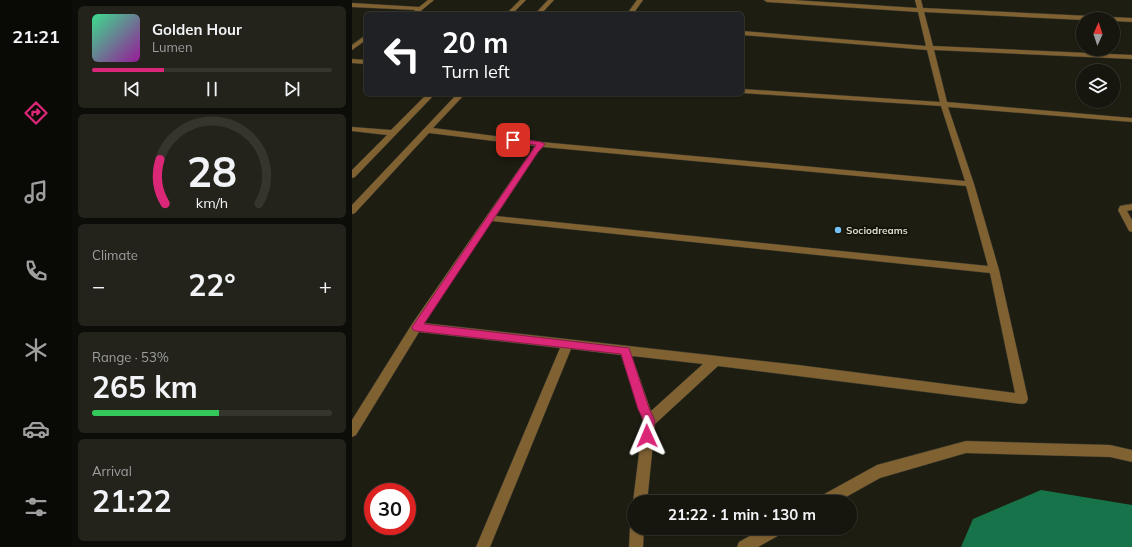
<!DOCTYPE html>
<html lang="en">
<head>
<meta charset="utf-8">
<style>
  :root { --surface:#16160e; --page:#23231c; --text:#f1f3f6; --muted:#9e9f9e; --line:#35352e; --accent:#db2777 }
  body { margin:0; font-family:Mulish,sans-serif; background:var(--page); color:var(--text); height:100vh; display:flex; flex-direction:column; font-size:15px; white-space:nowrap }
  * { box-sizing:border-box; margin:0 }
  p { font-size:13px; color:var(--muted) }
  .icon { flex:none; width:22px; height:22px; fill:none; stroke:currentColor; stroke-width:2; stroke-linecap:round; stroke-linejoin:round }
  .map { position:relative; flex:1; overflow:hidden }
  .panel { display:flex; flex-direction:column; gap:6px; padding:6px; background:#0c0c08; width:280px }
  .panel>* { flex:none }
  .guide { position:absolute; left:12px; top:12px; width:380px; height:84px; border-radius:6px; box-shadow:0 1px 3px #0004,0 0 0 1px var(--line); background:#202124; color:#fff; overflow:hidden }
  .needle { width:26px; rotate:3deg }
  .tools { position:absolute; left:724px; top:12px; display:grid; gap:8px }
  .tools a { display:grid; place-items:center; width:44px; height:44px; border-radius:50%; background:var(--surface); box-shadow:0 1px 3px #0004,0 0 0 1px var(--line); font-size:20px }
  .speed { position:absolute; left:12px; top:483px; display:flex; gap:8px; font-size:20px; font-weight:700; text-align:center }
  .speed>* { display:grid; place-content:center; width:52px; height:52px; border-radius:50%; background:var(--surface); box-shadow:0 1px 3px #0004,0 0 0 1px var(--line); line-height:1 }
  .speed .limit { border:6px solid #d22; background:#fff; color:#111 }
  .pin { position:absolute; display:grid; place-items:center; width:34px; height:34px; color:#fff; margin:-17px; border-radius:8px; box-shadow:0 2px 6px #0006 }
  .me { position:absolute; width:44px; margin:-22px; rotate:359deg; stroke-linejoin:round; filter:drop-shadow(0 0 3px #0008) }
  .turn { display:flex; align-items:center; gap:14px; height:84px; padding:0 12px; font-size:18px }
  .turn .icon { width:52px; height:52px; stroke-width:2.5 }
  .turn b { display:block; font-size:28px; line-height:34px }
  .big { font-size:30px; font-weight:700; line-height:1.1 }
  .panel .tile { flex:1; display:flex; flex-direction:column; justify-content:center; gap:6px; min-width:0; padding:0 14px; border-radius:6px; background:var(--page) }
  .panel .dial { align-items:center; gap:0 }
  .dial svg { height:104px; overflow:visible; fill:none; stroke:var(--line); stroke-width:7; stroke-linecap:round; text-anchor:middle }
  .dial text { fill:var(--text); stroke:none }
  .song { display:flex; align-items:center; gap:12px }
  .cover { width:48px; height:48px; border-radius:6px; background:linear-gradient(135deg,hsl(150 70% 55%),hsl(300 70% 35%)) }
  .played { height:4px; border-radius:2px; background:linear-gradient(90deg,var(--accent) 30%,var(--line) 30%) }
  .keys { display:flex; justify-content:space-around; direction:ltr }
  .heat { display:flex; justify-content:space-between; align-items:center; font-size:22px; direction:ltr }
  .charge { height:6px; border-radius:3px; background:linear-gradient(90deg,#34c759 53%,var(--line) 0) }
  .trip { position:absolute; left:275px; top:495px; width:230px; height:40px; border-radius:20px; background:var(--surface); box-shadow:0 1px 3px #0004,0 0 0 1px var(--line); font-weight:700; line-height:40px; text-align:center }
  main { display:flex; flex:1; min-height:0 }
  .tab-bar { display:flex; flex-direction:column; width:72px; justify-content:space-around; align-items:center; background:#090906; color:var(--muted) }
  .tab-bar .icon { width:28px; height:28px }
  .tab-bar .active { color:var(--accent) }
  .tab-bar b { font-size:18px; color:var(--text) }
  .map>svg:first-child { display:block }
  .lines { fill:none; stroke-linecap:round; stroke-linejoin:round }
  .river { fill:#17744a; fill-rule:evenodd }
  .minor-casing { stroke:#39382d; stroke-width:1 }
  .minor { fill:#7f6132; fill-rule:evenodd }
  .route { fill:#db2777; stroke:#8e194d }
  .poi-dot { fill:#73c1f5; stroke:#151409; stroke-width:1.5 }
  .labels { text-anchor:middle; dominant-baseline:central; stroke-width:4; stroke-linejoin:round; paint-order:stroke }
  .poi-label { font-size:10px; font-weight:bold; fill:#ddddd5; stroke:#151409; text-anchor:start }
</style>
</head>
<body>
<main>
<nav class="tab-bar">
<b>21:21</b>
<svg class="icon active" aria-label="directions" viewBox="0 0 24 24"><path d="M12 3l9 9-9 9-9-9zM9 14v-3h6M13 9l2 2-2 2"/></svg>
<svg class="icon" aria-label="music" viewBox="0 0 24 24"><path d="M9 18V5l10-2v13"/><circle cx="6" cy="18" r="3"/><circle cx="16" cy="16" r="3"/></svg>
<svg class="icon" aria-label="phone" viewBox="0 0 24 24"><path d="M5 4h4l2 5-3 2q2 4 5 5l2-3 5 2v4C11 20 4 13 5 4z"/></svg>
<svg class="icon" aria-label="climate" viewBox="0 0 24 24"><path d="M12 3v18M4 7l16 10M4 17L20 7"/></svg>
<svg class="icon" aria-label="car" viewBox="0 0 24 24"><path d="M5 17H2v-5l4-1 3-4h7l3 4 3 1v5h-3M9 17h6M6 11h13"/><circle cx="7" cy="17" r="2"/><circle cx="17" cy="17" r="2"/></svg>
<svg class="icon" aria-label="filters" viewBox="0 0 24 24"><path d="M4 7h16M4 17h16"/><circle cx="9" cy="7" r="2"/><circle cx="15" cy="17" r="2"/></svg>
</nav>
<section class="panel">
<div class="tile">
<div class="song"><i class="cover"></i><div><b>Golden Hour</b><p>Lumen</p></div></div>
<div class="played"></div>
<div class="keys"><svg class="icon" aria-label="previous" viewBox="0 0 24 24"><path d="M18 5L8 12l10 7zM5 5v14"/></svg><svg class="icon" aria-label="pause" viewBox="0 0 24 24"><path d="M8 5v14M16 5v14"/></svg><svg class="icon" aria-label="next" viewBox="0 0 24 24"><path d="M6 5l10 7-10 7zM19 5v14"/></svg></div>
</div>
<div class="tile dial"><svg viewBox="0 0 100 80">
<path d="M14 69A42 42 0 1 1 86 69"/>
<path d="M14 69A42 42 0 0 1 10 35" stroke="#db2777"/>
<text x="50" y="56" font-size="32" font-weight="700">28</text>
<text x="50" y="72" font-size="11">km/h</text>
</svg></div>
<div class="tile"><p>Climate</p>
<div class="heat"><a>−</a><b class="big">22°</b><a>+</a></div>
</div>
<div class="tile"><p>Range · 53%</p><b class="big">265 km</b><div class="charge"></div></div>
<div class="tile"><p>Arrival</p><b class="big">21:22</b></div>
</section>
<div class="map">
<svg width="780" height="547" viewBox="0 0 780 547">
  <rect width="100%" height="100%" fill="#1e1d12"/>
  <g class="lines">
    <path class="river" d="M 689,490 L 780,505 L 780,547 L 609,547 L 621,519 Z"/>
    <g class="minor-casing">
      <path id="minor" d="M 76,0 L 82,0 L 65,14 L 61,14 L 63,10 L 0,7 L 0,3 L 67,7 Z
        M 168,0 L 174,0 L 160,14 L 154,14 Z
        M 196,0 L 202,0 L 189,14 L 183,14 Z
        M 285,0 L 291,0 L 281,14 L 275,14 Z
        M 412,0 L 441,0 L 565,8 L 563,0 L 569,0 L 571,8 L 780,18 L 780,22 L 761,21 L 761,19 L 731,20 L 572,12 L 581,46 L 780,55 L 780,59 L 582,50 L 595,102 L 780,118 L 780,122 L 596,107 L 622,184 L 647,270 L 676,399 L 674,403 L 670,404 L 366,366 L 303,424 L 295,502 L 282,502 L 282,504 L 281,502 L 291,421 L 269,355 L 219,349 L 138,547 L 124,547 L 208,348 L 67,332 L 4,435 L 0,437 L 0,420 L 60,324 L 183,146 L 77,133 L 3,213 L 0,214 L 0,205 L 105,94 L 113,94 L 81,128 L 189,142 L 613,181 L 589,106 L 390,93 L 390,89 L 588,102 L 575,50 L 390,35 L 390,31 L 574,46 L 566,12 L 415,2 ZM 191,147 L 614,186 L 636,266 L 144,216 L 186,152 ZM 140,221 L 638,273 L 663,393 L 446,365 L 72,323 ZM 280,356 L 351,364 L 299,411 Z
        M 14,35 L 14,40 L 0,50 L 0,45 Z
        M 0,59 L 14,60 L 14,64 L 0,63 Z
        M 75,94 L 83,94 L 3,177 L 0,178 L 0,170 L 35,135 L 0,131 L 0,127 L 39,130 Z
        M 780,204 L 780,210 L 775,211 L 780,220 L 780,232 L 777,231 L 766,210 L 768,206 Z
        M 614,441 L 758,445 L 780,450 L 780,462 L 758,457 L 614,453 L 528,478 L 485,502 L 465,502 L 467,497 L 525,465 Z
        M 282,522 L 282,528 L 292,528 L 291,547 L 277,547 L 278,528 Z
        M 412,528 L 433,528 L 431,533 L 406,547 L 385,547 L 387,542 Z"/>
    </g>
    <use href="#minor" class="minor"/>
  </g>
  <path class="route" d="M 161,138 L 189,142 L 193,144 L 186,152 L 72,324 L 277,348 L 297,408 L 303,421 L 299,439 L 295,441 L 291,439 L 290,436 L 292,421 L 286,409 L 269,354 L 64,331 L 61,330 L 60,327 L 184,145 L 158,142 L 157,140 Z"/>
  <circle class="poi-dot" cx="486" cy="230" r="4"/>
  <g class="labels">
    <g class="poi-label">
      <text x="494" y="230">Sociodreams</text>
    </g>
  </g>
</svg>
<div class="tools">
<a><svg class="needle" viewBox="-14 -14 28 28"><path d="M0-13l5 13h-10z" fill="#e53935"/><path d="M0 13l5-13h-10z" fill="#9e9f9e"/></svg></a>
<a><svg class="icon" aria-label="layers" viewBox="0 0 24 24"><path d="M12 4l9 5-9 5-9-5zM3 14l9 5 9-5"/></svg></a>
</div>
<div class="speed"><div class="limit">30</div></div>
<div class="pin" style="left:161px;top:140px;background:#d93025"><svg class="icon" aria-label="arrive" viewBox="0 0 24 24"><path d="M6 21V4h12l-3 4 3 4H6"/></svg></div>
<svg class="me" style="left:295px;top:436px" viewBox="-20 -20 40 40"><path d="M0-17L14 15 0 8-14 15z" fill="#db2777" stroke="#fff" stroke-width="4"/></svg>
<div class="trip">21:22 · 1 min · 130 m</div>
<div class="guide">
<div class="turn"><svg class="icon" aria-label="left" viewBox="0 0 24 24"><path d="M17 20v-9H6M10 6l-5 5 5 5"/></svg><div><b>20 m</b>Turn left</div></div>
</div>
</div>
</main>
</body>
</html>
